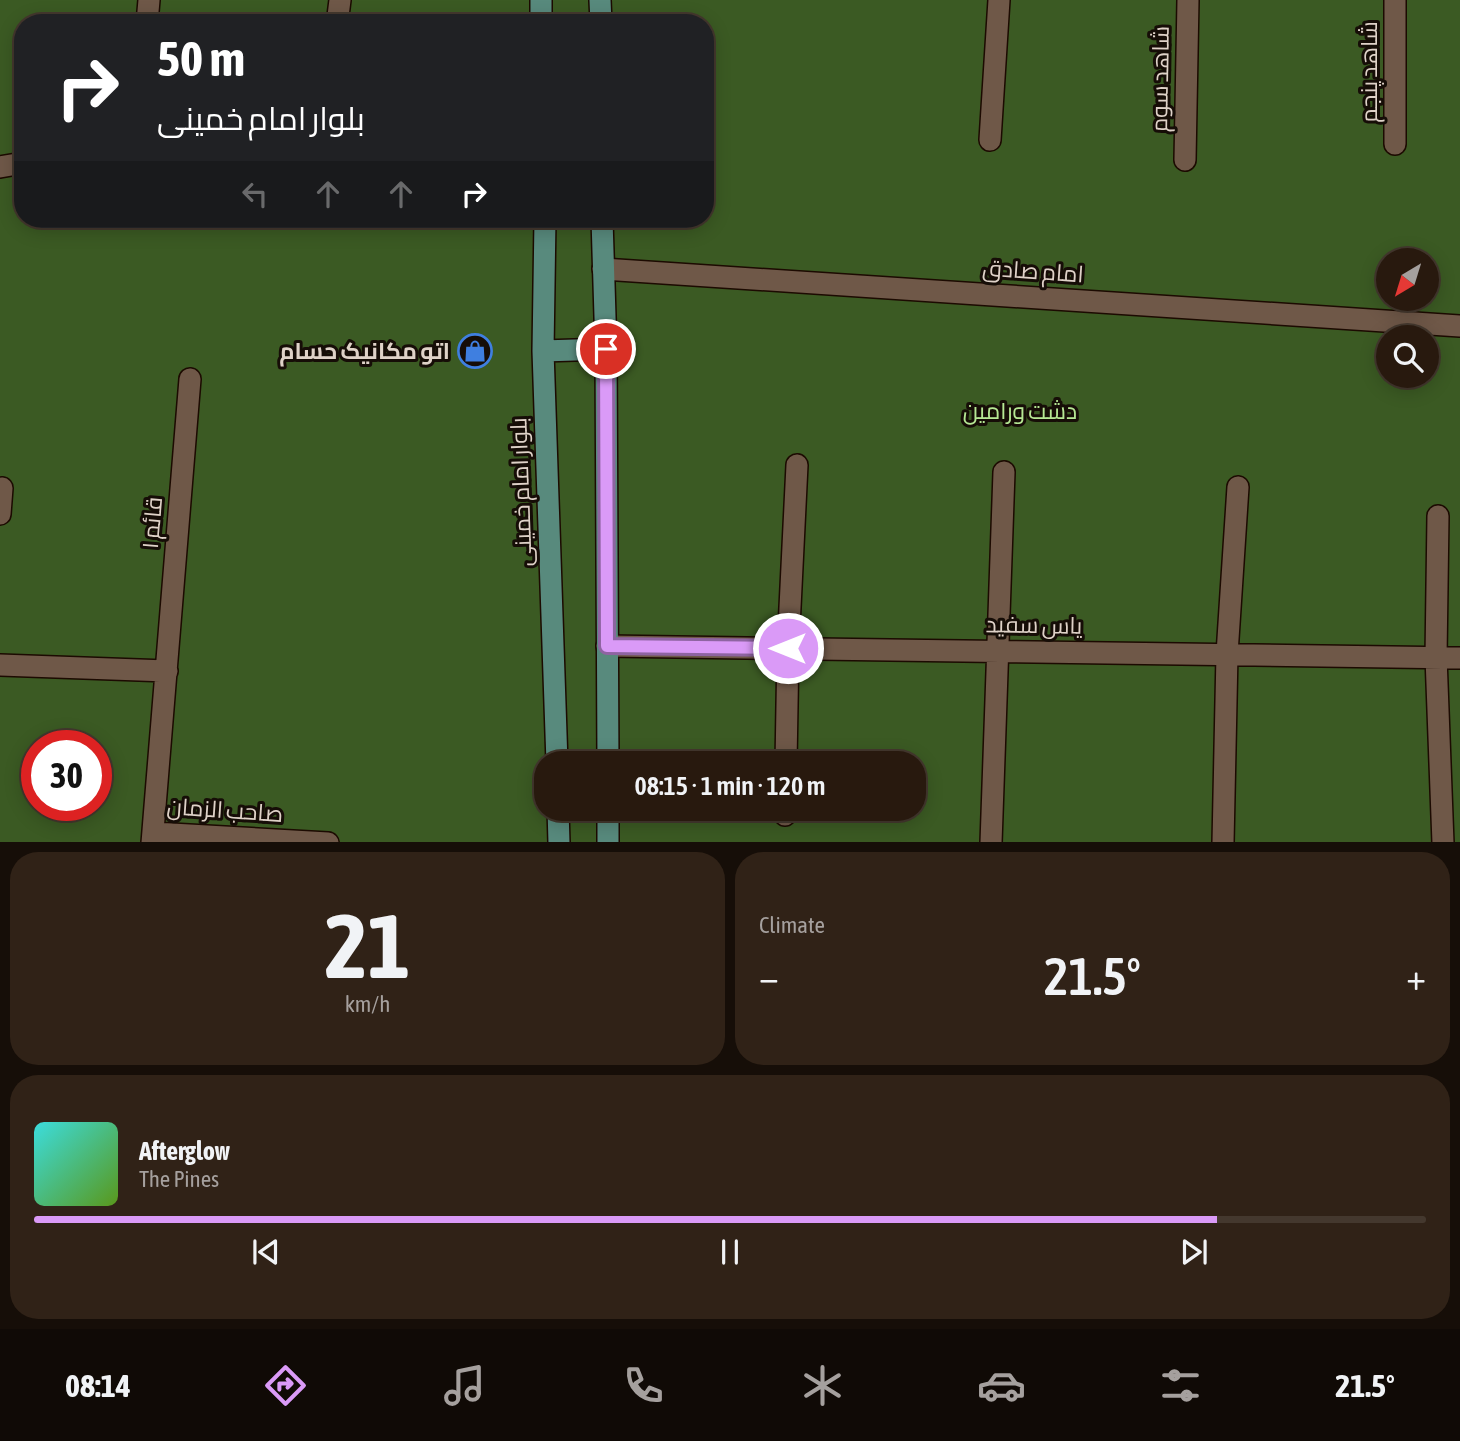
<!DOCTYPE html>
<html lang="en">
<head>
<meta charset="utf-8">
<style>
  :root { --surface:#28190e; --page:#302217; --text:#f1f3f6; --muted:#a5a09e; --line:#44382e; --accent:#da9af7 }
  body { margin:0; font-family:"Asap Condensed",Cairo,sans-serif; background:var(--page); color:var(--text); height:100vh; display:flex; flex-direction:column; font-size:26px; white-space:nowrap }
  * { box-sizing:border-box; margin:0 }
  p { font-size:23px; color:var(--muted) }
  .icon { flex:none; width:38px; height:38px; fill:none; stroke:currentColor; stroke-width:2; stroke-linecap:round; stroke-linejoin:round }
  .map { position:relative; height:842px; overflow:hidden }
  .side { display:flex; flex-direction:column; gap:10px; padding:10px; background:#160e08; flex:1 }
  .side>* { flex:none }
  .top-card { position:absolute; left:14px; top:14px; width:700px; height:214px; border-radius:28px; box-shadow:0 4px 18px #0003,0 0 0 2px var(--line); background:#202124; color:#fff; overflow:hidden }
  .needle { width:46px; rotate:218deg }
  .buttons { position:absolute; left:1376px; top:248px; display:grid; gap:14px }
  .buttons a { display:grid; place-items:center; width:63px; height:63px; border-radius:50%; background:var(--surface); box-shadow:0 4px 18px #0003,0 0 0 2px var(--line); font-size:35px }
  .speed { position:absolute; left:21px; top:730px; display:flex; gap:14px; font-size:35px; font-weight:700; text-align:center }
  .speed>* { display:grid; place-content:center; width:91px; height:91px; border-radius:50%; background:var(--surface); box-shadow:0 4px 18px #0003,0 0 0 2px var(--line); line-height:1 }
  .speed .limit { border:10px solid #d22; background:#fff; color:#111 }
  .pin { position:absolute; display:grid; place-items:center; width:60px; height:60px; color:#fff; margin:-30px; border:4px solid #fff; border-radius:50%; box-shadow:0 2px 7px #0007 }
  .me { position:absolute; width:77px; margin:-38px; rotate:270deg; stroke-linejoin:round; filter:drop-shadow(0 0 5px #0008) }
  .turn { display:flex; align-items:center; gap:24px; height:147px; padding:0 28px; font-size:32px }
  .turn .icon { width:91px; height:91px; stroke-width:2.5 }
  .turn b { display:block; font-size:49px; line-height:60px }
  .lanes { display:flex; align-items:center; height:66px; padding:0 28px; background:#0003; justify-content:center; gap:35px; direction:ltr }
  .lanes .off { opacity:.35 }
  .big { font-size:52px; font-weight:600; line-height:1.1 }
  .side .widget { flex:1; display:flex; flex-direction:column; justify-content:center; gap:10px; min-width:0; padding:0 24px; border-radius:28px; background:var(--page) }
  .side .dial { align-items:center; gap:0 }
  .dial b { font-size:91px; line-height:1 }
  .song { display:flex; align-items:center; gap:21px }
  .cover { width:84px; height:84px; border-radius:10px; background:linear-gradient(135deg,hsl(180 70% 55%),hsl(90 70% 35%)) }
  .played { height:7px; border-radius:4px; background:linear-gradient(90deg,var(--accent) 85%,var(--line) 85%) }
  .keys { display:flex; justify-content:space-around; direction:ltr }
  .heat { display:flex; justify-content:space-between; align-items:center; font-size:38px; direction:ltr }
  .side .tiles { flex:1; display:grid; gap:10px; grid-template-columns:1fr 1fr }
  .widget:last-child { grid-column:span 2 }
  .trip { position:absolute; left:534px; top:751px; width:392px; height:70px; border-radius:28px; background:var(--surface); box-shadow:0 4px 18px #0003,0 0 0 2px var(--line); font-weight:600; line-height:70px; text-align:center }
  .tabs { display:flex; height:112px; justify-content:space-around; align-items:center; background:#100a06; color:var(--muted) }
  .tabs .icon { width:49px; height:49px }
  .tabs .selected { color:var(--accent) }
  .tabs b { font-size:32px; color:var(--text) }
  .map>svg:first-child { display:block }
  .green { fill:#3b5a23; fill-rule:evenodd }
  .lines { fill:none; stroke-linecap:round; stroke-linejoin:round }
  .minor-casing { stroke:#1c0a01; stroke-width:24 }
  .major-casing { stroke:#1c0a01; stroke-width:24 }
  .minor { stroke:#6f5848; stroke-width:21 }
  .major { stroke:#588a7d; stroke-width:21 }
  .route-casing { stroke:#8e64a1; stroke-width:18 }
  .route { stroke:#da9af7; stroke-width:12 }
  .labels { text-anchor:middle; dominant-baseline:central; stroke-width:6; stroke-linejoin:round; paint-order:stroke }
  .street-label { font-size:23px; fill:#dfd2c8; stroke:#160d07 }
  .poi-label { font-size:23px; font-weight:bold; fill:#dfd2c8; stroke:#160d07; text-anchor:end }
  .park-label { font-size:23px; fill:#b6e894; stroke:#160d07 }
</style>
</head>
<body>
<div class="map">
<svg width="1460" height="843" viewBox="0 0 1460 843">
  <rect width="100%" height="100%" fill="#352113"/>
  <path class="green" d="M 0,0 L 1460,0 L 1460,842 L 0,842 ZM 23,23 L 705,23 L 705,219 L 23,219 ZM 1388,261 L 1426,261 L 1426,299 L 1388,299 ZM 1388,338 L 1426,338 L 1426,376 L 1388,376 ZM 37,746 L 96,746 L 96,805 L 37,805 ZM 546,763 L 914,763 L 914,808 L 546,808 Z"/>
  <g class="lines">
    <g class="minor-casing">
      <path id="minor" d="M 338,16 L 340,0
        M 147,23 L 149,0
        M 990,140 L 999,0
        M 1395,144 L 1395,0
        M 1185,160 L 1188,0
        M 0,167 L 23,163
        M 603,269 L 1460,326
        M 0,514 L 2,488
        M 1438,516 L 1436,657 L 1443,843
        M 607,646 L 1460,658
        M 0,665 L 167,671
        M 786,763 L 788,648 L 797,465
        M 785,815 L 785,808
        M 154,833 L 328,843
        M 152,843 L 190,379
        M 991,843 L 1004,472
        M 1223,843 L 1227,654 L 1238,487"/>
    </g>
    <g class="major-casing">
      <path id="major" d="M 600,0 L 601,23
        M 541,23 L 541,0
        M 545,219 L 543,351 L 557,763
        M 602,219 L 606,349 L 608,763
        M 543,351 L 606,349
        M 558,808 L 559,843
        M 608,808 L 608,843"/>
    </g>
    <use href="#minor" class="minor"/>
    <use href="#major" class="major"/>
  </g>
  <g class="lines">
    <g class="route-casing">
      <path id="route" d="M 606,349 L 607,646 L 788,648"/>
    </g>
    <use href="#route" class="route"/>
  </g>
  <defs>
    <g id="shop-ring" transform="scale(1.75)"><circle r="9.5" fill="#160d07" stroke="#3f7fe0" stroke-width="1.5"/><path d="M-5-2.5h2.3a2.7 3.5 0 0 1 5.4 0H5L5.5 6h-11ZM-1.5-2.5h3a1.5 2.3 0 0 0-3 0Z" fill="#3f7fe0"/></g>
  </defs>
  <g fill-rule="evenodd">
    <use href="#shop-ring" x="475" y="351"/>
  </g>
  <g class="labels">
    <g class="street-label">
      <text transform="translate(1369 72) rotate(-90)">شاهد پنجم</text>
      <text transform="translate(1160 79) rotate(-89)">شاهد سوم</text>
      <text transform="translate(1033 271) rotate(4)">امام صادق</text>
      <text transform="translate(521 492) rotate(-92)">بلوار امام خمینی</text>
      <text transform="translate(152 523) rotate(-85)">قائم ۱</text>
      <text transform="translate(1034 625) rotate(1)">یاس سفید</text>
      <text transform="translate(225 810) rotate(4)">صاحب الزمان</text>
    </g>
    <g class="poi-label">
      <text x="450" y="351">اتو مکانیک حسام</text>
    </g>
    <g class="park-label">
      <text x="1020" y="411">دشت ورامین</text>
    </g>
  </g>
</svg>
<div class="buttons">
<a><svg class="needle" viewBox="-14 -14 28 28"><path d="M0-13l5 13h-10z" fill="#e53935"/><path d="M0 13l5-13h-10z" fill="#a5a09e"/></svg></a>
<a><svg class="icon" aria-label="search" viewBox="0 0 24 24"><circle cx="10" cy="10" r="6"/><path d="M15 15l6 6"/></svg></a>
</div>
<div class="speed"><div class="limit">30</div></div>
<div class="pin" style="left:606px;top:349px;background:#d93025"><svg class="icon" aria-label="arrive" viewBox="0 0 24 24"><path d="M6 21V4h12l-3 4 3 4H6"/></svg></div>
<svg class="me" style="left:788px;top:648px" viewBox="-20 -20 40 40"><circle r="17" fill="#da9af7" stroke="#fff" stroke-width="3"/><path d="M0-11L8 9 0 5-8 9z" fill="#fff"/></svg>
<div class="trip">08:15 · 1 min · 120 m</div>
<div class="top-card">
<div class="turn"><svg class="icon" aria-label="right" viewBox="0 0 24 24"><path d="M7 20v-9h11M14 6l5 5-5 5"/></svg><div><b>50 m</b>بلوار امام خمینی</div></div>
<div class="lanes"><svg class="icon off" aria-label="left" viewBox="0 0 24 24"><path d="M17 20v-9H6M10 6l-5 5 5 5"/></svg><svg class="icon off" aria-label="ahead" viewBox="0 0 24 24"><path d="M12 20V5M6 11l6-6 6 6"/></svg><svg class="icon off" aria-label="ahead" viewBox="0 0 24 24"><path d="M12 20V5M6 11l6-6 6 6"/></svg><svg class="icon" aria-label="right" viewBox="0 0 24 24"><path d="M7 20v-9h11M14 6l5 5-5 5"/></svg></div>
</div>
</div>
<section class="side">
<div class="tiles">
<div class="widget dial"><b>21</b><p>km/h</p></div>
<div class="widget"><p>Climate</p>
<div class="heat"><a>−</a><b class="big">21.5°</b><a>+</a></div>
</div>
<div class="widget">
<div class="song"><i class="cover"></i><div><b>Afterglow</b><p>The Pines</p></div></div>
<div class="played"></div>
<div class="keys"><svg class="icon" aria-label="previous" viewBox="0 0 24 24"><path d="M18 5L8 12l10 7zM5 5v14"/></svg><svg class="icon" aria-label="pause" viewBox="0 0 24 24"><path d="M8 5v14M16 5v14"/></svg><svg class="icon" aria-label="next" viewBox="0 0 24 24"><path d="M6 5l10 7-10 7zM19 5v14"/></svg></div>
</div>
</div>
</section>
<nav class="tabs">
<b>08:14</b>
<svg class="icon selected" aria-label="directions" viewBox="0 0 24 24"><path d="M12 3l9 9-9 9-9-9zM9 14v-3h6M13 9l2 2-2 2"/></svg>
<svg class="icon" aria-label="music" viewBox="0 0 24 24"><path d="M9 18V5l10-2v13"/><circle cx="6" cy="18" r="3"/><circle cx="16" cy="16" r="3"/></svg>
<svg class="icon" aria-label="phone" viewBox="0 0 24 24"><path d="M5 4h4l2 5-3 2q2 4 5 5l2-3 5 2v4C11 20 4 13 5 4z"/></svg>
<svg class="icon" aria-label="climate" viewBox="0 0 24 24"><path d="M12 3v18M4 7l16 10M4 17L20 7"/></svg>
<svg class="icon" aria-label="car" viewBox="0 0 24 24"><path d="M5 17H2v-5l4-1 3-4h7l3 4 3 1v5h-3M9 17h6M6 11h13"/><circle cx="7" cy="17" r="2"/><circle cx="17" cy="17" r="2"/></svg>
<svg class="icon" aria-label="filters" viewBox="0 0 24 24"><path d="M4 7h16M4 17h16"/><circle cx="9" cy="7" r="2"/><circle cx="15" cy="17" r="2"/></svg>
<b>21.5°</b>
</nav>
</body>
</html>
